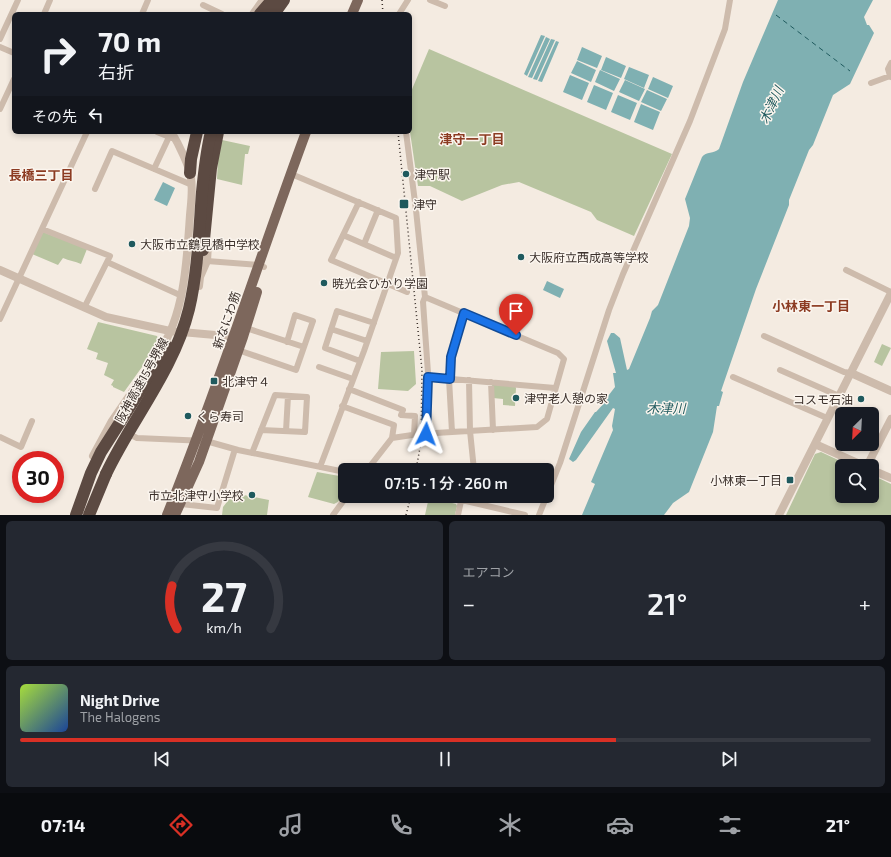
<!DOCTYPE html>
<html lang="ja">
<head>
<meta charset="utf-8">
<style>
  :root { --surface:#171b24; --page:#242831; --text:#f1f3f6; --muted:#9ea1a6; --line:#363941; --accent:#d93025 }
  body { margin:0; font-family:"Exo 2","Noto Sans JP",sans-serif; background:var(--page); color:var(--text); height:100vh; display:flex; flex-direction:column; font-size:15px; white-space:nowrap }
  * { box-sizing:border-box; margin:0 }
  p { font-size:13px; color:var(--muted) }
  .icon { flex:none; width:22px; height:22px; fill:none; stroke:currentColor; stroke-width:2; stroke-linecap:round; stroke-linejoin:round }
  .map { position:relative; height:515px; overflow:hidden }
  .drawer { display:flex; flex-direction:column; gap:6px; padding:6px; background:#0d0f14; flex:1 }
  .drawer>* { flex:none }
  .banner { position:absolute; left:12px; top:12px; width:400px; height:122px; border-radius:6px; box-shadow:0 2px 6px #0003; background:#171b24; color:var(--text); overflow:hidden }
  .needle { width:26px; rotate:204deg }
  .controls { position:absolute; left:835px; top:407px; display:grid; gap:8px }
  .controls a { display:grid; place-items:center; width:44px; height:44px; border-radius:6px; background:var(--surface); box-shadow:0 2px 6px #0003; font-size:20px }
  .speed { position:absolute; left:12px; top:451px; display:flex; gap:8px; font-size:20px; font-weight:700; text-align:center }
  .speed>* { display:grid; place-content:center; width:52px; height:52px; border-radius:50%; background:var(--surface); box-shadow:0 2px 6px #0003; line-height:1 }
  .speed .limit { border:6px solid #d22; background:#fff; color:#111 }
  .pin { position:absolute; display:grid; place-items:center; width:34px; height:34px; color:#fff; margin:-41px -17px; border-radius:50% 50% 50% 0; rotate:-45deg; box-shadow:0 0 4px #0007 }
  .pin .icon { rotate:45deg }
  .me { position:absolute; width:44px; margin:-22px; rotate:3deg; stroke-linejoin:round; filter:drop-shadow(0 0 3px #0008) }
  .turn { display:flex; align-items:center; gap:14px; height:84px; padding:0 20px; font-size:18px }
  .turn .icon { width:52px; height:52px; stroke-width:2.5 }
  .turn b { display:block; font-size:28px; line-height:34px }
  .then { display:flex; align-items:center; height:38px; padding:0 20px; background:#0003; gap:8px; font-size:15px }
  .big { font-size:30px; font-weight:600; line-height:1.1 }
  .drawer .card { flex:1; display:flex; flex-direction:column; justify-content:center; gap:6px; min-width:0; padding:0 14px; border-radius:6px; background:var(--page) }
  .drawer .dial { align-items:center; gap:0 }
  .dial svg { height:104px; overflow:visible; fill:none; stroke:var(--line); stroke-width:7; stroke-linecap:round; text-anchor:middle }
  .dial text { fill:var(--text); stroke:none }
  .song { display:flex; align-items:center; gap:12px }
  .cover { width:48px; height:48px; border-radius:6px; background:linear-gradient(135deg,hsl(80 70% 55%),hsl(220 70% 35%)) }
  .played { height:4px; border-radius:2px; background:linear-gradient(90deg,var(--accent) 70%,var(--line) 70%) }
  .keys { display:flex; justify-content:space-around; direction:ltr }
  .heat { display:flex; justify-content:space-between; align-items:center; font-size:22px; direction:ltr }
  .drawer .tiles { flex:1; display:grid; gap:6px; grid-template-columns:1fr 1fr }
  .card:last-child { grid-column:span 2 }
  .trip { position:absolute; left:338px; top:463px; width:216px; height:40px; border-radius:6px; background:var(--surface); box-shadow:0 2px 6px #0003; font-weight:600; line-height:40px; text-align:center }
  .menu { display:flex; height:64px; justify-content:space-around; align-items:center; background:#090b0e; color:var(--muted) }
  .menu .icon { width:28px; height:28px }
  .menu .current { color:var(--accent) }
  .menu b { font-size:18px; color:var(--text) }
  .map>svg:first-child { display:block }
  .green { fill:#b8c4a0 }
  .water { fill:#7fb0b2 }
  .lines { fill:none; stroke-linecap:round; stroke-linejoin:round }
  .ferry { stroke:#1f5a5e; stroke-width:1; stroke-dasharray:5 4; stroke-linecap:butt }
  .minor { stroke:#cdbbac; stroke-width:6 }
  .tertiary { stroke:#cdbbac; stroke-width:8 }
  .primary { stroke:#7d675c; stroke-width:10 }
  .motorway { stroke:#5c4a42; stroke-width:12 }
  .rail { stroke:#3b302b; stroke-width:1.5; stroke-dasharray:1 3; stroke-linecap:butt }
  .motorway-bridge { stroke:#5c4a42; stroke-width:12 }
  .route-casing { stroke:#114b97; stroke-width:10 }
  .route { stroke:#1a73e8; stroke-width:7 }
  .poi-dot { fill:#1f5a5e; stroke:#fbf5ee; stroke-width:1.5 }
  .labels { text-anchor:middle; dominant-baseline:central; stroke-width:3; stroke-linejoin:round; paint-order:stroke }
  .poi-label { font-size:12px; fill:#3b302b; stroke:#fbf5ee; text-anchor:start }
  .street-label { font-size:12px; fill:#3b302b; stroke:#fbf5ee }
  .water-label { font-size:13px; font-style:italic; fill:#1f5a5e; stroke:#fbf5ee }
  .neighbourhood-label { font-size:13px; font-weight:bold; fill:#8c3b22; stroke:#fbf5ee }
</style>
</head>
<body>
<div class="map">
<svg width="891" height="515" viewBox="0 0 891 515">
  <rect width="100%" height="100%" fill="#f4ebe1"/>
  <path class="green" d="M 429,49 L 672,154 L 634,236 L 597,220 L 591,212 L 519,182 L 502,185 L 462,201 L 430,186 L 418,186 L 410,132 L 410,94 Z
    M 222,140 L 250,146 L 248,154 L 245,154 L 242,185 L 217,179 L 218,159 Z
    M 43,232 L 87,249 L 81,264 C 75,261 69,261 63,258 L 58,265 L 32,254 Z
    M 98,322 L 157,336 L 158,339 L 142,367 L 124,392 L 113,387 L 113,386 L 111,385 L 114,380 L 104,375 L 108,363 L 96,359 L 98,353 L 87,349 Z
    M 882,344 L 891,348 L 882,366 L 874,362 Z
    M 414,351 L 416,384 L 408,391 L 378,389 L 381,352 Z
    M 492,384 L 515,386 L 516,388 L 515,406 L 503,405 L 503,399 L 493,398 Z
    M 821,452 L 851,466 L 842,466 L 842,496 L 872,496 L 872,475 L 891,484 L 891,515 L 786,515 L 815,454 Z
    M 317,472 L 345,477 C 345,488 346,499 334,504 L 308,497 Z
    M 234,493 L 269,500 L 267,515 L 222,515 L 223,507 Z
    M 429,497 L 456,504 L 457,506 L 455,515 L 425,515 Z"/>
  <path class="water" d="M 778,0 L 873,0 L 864,17 L 867,25 L 869,25 L 874,33 L 850,84 L 833,95 L 813,145 L 809,150 L 789,200 L 789,205 L 756,289 L 721,391 L 723,392 L 719,406 L 717,406 L 713,432 L 689,492 L 673,503 L 664,515 L 582,515 L 595,484 L 591,482 L 613,430 L 612,426 L 615,409 L 613,408 L 576,460 L 573,462 L 569,459 L 581,432 L 595,412 L 596,412 L 606,401 L 605,400 L 615,387 L 613,373 L 616,373 L 607,341 L 611,333 L 614,333 L 620,338 L 627,370 L 629,369 L 650,318 L 652,311 L 658,305 L 689,226 L 690,218 L 685,199 L 702,157 C 706,151 714,154 719,149 L 743,82 Z
    M 541,35 L 545,36 L 527,76 L 524,74 Z
    M 546,37 L 550,39 L 532,78 L 528,77 Z
    M 551,39 L 555,40 L 537,80 L 533,79 Z
    M 556,41 L 559,42 L 542,82 L 538,81 Z
    M 582,47 L 602,56 L 597,68 L 577,60 Z
    M 606,57 L 626,66 L 621,78 L 601,70 Z
    M 577,61 L 596,70 L 591,82 L 571,73 Z
    M 629,67 L 649,75 L 644,88 L 624,79 Z
    M 600,70 L 620,79 L 614,91 L 595,82 Z
    M 570,75 L 589,83 L 582,100 L 563,92 Z
    M 653,77 L 673,86 L 668,98 L 648,89 Z
    M 625,80 L 645,89 L 639,101 L 619,92 Z
    M 594,85 L 613,93 L 606,110 L 587,102 Z
    M 647,90 L 667,99 L 661,111 L 641,102 Z
    M 618,95 L 637,103 L 630,120 L 611,112 Z
    M 641,104 L 660,112 L 653,130 L 634,122 Z
    M 163,182 L 175,188 L 167,206 L 154,200 Z
    M 547,281 L 564,289 L 560,298 L 543,290 Z"/>
  <g class="lines">
    <path class="ferry" d="M 776,15 L 850,71"/>
    <path class="minor" d="M 430,0 L 445,6
      M 203,5 L 222,14
      M 44,14 L 50,0
      M 142,14 L 148,0
      M 399,14 L 408,0
      M 0,39 L 18,0
      M 0,47 L 14,53
      M 890,76 L 888,69 L 891,63
      M 871,83 L 890,76 L 891,77
      M 0,109 L 14,79
      M 157,132 L 172,138
      M 406,132 L 416,210 L 425,297 L 423,302 L 428,373 L 426,434
      M 154,169 L 169,137
      M 296,176 L 396,218 L 398,253 L 364,351 L 320,467
      M 95,189 L 112,151 L 192,185
      M 359,202 L 331,260 L 407,292
      M 42,229 L 110,256 L 84,308
      M 343,235 L 396,258
      M 364,244 L 378,210
      M 207,261 L 259,265 L 264,267
      M 107,262 L 182,296
      M 846,270 L 891,292
      M 0,319 L 87,132
      M 246,328 L 304,347
      M 331,329 L 367,341
      M 764,336 L 844,372 L 851,373
      M 238,350 L 296,370 L 313,321 L 295,315 L 287,342
      M 360,361 L 325,348 L 337,311 L 374,323
      M 319,367 L 353,379
      M 780,370 L 839,396
      M 428,377 L 555,388
      M 733,377 L 827,418
      M 469,380 L 470,431 L 474,470
      M 491,382 L 493,430
      M 349,389 L 403,410 L 401,415 L 415,416 L 414,435
      M 342,406 L 394,425 L 392,438
      M 286,431 L 288,396
      M 452,432 L 449,379 L 451,357 L 464,313
      M 129,434 L 137,438 L 206,441 L 238,450 L 345,472
      M 0,437 L 21,447 L 32,421
      M 252,453 L 275,395 L 307,397 L 305,432 L 261,430
      M 367,470 L 392,438 L 419,434 L 537,427 L 547,419 L 564,359 L 558,353 L 425,297
      M 445,496 L 525,515
      M 181,504 L 217,508 L 235,449
      M 333,515 L 347,496
      M 458,515 L 461,501
      M 539,515 L 560,463 L 609,310 L 623,274 L 690,121 L 725,29 L 730,0"/>
    <path class="tertiary" d="M 253,14 L 263,0
      M 0,270 L 106,317 L 170,331 L 238,337
      M 199,286 L 200,277 L 207,261 L 208,245
      M 160,350 C 185,314 187,257 190,215 C 191,203 193,190 191,178 C 190,167 178,143 172,133 L 173,132
      M 851,373 L 891,391
      M 815,444 L 864,466
      M 93,456 L 112,421 L 143,376
      M 867,466 L 891,419
      M 872,470 L 891,478
      M 779,515 L 891,293"/>
    <path class="primary" d="M 352,14 L 358,0
      M 167,515 C 218,389 259,259 306,132
      M 175,515 L 199,462 L 243,337 L 257,292"/>
    <path class="motorway" d="M 260,14 L 272,0
      M 274,14 L 284,0
      M 190,173 L 191,159 L 197,132
      M 203,250 L 211,168 L 218,132
      M 76,515 L 91,473 L 101,452 L 168,347
      M 89,515 L 106,474"/>
    <path class="rail" d="M 382,0 L 383,14
      M 398,132 L 422,370 L 421,442 L 416,470
      M 406,515 L 411,496"/>
    <path class="motorway-bridge" d="M 106,474 C 132,419 174,370 189,309 C 198,271 199,231 202,192 C 204,172 206,152 211,132"/>
  </g>
  <g class="lines">
    <g class="route-casing">
      <path id="route" d="M 426,434 L 428,377 L 450,379 L 451,357 L 464,313 L 516,335"/>
    </g>
    <use href="#route" class="route"/>
  </g>
  <g class="poi-dot">
    <circle cx="406" cy="174" r="4"/>
    <rect x="399" y="199" width="10" height="10" rx="2"/>
    <circle cx="132" cy="244" r="4"/>
    <circle cx="521" cy="257" r="4"/>
    <circle cx="324" cy="283" r="4"/>
    <rect x="210" y="377" width="8" height="8" rx="2"/>
    <circle cx="516" cy="398" r="4"/>
    <circle cx="861" cy="399" r="4"/>
    <circle cx="188" cy="416" r="4"/>
    <rect x="786" y="476" width="8" height="8" rx="2"/>
    <circle cx="252" cy="495" r="4"/>
  </g>
  <g class="labels">
    <g class="poi-label">
      <text x="414" y="174">津守駅</text>
      <text x="413" y="204">津守</text>
      <text x="140" y="244">大阪市立鶴見橋中学校</text>
      <text x="529" y="257">大阪府立西成高等学校</text>
      <text x="332" y="283">暁光会ひかり学園</text>
      <text x="222" y="381">北津守４</text>
      <text x="524" y="398">津守老人憩の家</text>
      <text x="853" y="399" text-anchor="end">コスモ石油</text>
      <text x="196" y="416">くら寿司</text>
      <text x="782" y="480" text-anchor="end">小林東一丁目</text>
      <text x="244" y="495" text-anchor="end">市立北津守小学校</text>
    </g>
    <g class="street-label">
      <text transform="translate(226 320) rotate(-71)">新なにわ筋</text>
      <text transform="translate(141 380) rotate(-61)">阪神高速15号堺線</text>
    </g>
    <g class="water-label">
      <text transform="translate(771 105) rotate(-65)">木津川</text>
      <text x="666" y="408">木津川</text>
    </g>
    <g class="neighbourhood-label">
      <text x="472" y="139">津守一丁目</text>
      <text x="41" y="175">長橋三丁目</text>
      <text x="811" y="306">小林東一丁目</text>
    </g>
  </g>
</svg>
<div class="controls">
<a><svg class="needle" viewBox="-14 -14 28 28"><path d="M0-13l5 13h-10z" fill="#e53935"/><path d="M0 13l5-13h-10z" fill="#9ea1a6"/></svg></a>
<a><svg class="icon" aria-label="search" viewBox="0 0 24 24"><circle cx="10" cy="10" r="6"/><path d="M15 15l6 6"/></svg></a>
</div>
<div class="speed"><div class="limit">30</div></div>
<div class="pin" style="left:516px;top:335px;background:#d93025"><svg class="icon" aria-label="arrive" viewBox="0 0 24 24"><path d="M6 21V4h12l-3 4 3 4H6"/></svg></div>
<svg class="me" style="left:426px;top:434px" viewBox="-20 -20 40 40"><path d="M0-17L14 15 0 8-14 15z" fill="#1a73e8" stroke="#fff" stroke-width="4"/></svg>
<div class="trip">07:15 · 1 分 · 260 m</div>
<div class="banner">
<div class="turn"><svg class="icon" aria-label="right" viewBox="0 0 24 24"><path d="M7 20v-9h11M14 6l5 5-5 5"/></svg><div><b>70 m</b>右折</div></div>
<div class="then">その先<svg class="icon" aria-label="left" viewBox="0 0 24 24"><path d="M17 20v-9H6M10 6l-5 5 5 5"/></svg></div>
</div>
</div>
<section class="drawer">
<div class="tiles">
<div class="card dial"><svg viewBox="0 0 100 80">
<path d="M14 69A42 42 0 1 1 86 69"/>
<path d="M14 69A42 42 0 0 1 10 36" stroke="#d93025"/>
<text x="50" y="56" font-size="32" font-weight="700">27</text>
<text x="50" y="72" font-size="11">km/h</text>
</svg></div>
<div class="card"><p>エアコン</p>
<div class="heat"><a>−</a><b class="big">21°</b><a>+</a></div>
</div>
<div class="card">
<div class="song"><i class="cover"></i><div><b>Night Drive</b><p>The Halogens</p></div></div>
<div class="played"></div>
<div class="keys"><svg class="icon" aria-label="previous" viewBox="0 0 24 24"><path d="M18 5L8 12l10 7zM5 5v14"/></svg><svg class="icon" aria-label="pause" viewBox="0 0 24 24"><path d="M8 5v14M16 5v14"/></svg><svg class="icon" aria-label="next" viewBox="0 0 24 24"><path d="M6 5l10 7-10 7zM19 5v14"/></svg></div>
</div>
</div>
</section>
<nav class="menu">
<b>07:14</b>
<svg class="icon current" aria-label="directions" viewBox="0 0 24 24"><path d="M12 3l9 9-9 9-9-9zM9 14v-3h6M13 9l2 2-2 2"/></svg>
<svg class="icon" aria-label="music" viewBox="0 0 24 24"><path d="M9 18V5l10-2v13"/><circle cx="6" cy="18" r="3"/><circle cx="16" cy="16" r="3"/></svg>
<svg class="icon" aria-label="phone" viewBox="0 0 24 24"><path d="M5 4h4l2 5-3 2q2 4 5 5l2-3 5 2v4C11 20 4 13 5 4z"/></svg>
<svg class="icon" aria-label="climate" viewBox="0 0 24 24"><path d="M12 3v18M4 7l16 10M4 17L20 7"/></svg>
<svg class="icon" aria-label="car" viewBox="0 0 24 24"><path d="M5 17H2v-5l4-1 3-4h7l3 4 3 1v5h-3M9 17h6M6 11h13"/><circle cx="7" cy="17" r="2"/><circle cx="17" cy="17" r="2"/></svg>
<svg class="icon" aria-label="filters" viewBox="0 0 24 24"><path d="M4 7h16M4 17h16"/><circle cx="9" cy="7" r="2"/><circle cx="15" cy="17" r="2"/></svg>
<b>21°</b>
</nav>
</body>
</html>
